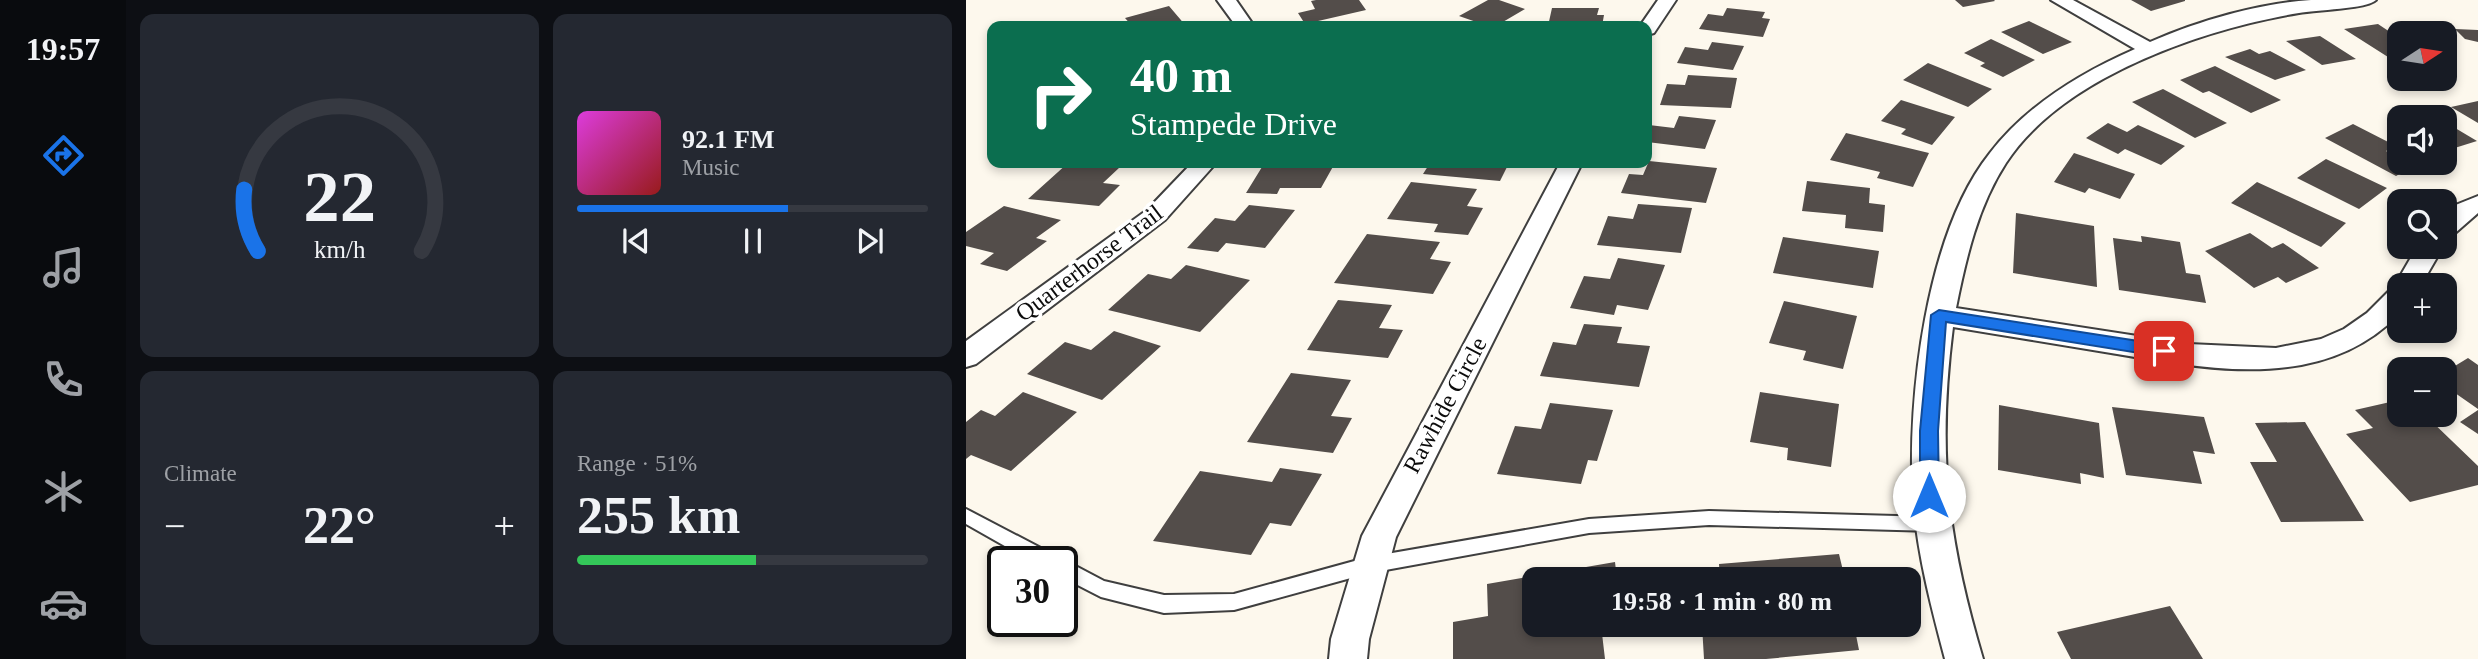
<!DOCTYPE html>
<html lang="en">
<head>
<meta charset="utf-8">
<style>
  :root { --surface:#171b24; --page:#242831; --text:#f1f3f6; --muted:#9ea1a6; --line:#363941; --accent:#1a73e8 }
  body { margin:0; font-family:Georgia,serif; background:var(--page); color:var(--text); height:100vh; display:flex; flex-direction:column; font-size:26px; white-space:nowrap }
  * { box-sizing:border-box; margin:0 }
  p { font-size:23px; color:var(--muted) }
  .icon { flex:none; width:38px; height:38px; fill:none; stroke:currentColor; stroke-width:2; stroke-linecap:round; stroke-linejoin:round }
  .map { position:relative; flex:1; overflow:hidden }
  .sheet { display:flex; flex-direction:column; gap:14px; padding:14px; background:#0d0f14; width:840px }
  .sheet>* { flex:none }
  .hud { position:absolute; left:21px; top:21px; width:665px; height:147px; border-radius:14px; box-shadow:0 4px 10px #0003; background:#0b6e4f; color:#fff; overflow:hidden }
  .needle { width:46px; rotate:78deg }
  .buttons { position:absolute; left:1421px; top:21px; display:grid; gap:14px }
  .buttons a { display:grid; place-items:center; width:70px; height:70px; border-radius:14px; background:var(--surface); box-shadow:0 4px 10px #0003; font-size:35px }
  .speed { position:absolute; left:21px; top:546px; display:flex; gap:14px; font-size:35px; font-weight:700; text-align:center }
  .speed>* { display:grid; place-content:center; width:91px; height:91px; border-radius:50%; background:var(--surface); box-shadow:0 4px 10px #0003; line-height:1 }
  .speed .limit { border:4px solid #111; border-radius:10px; background:#fff; color:#111 }
  .pin { position:absolute; display:grid; place-items:center; width:60px; height:60px; color:#fff; margin:-30px; border-radius:14px; box-shadow:0 4px 10px #0006 }
  .me { position:absolute; width:77px; margin:-38px; rotate:0deg; stroke-linejoin:round; filter:drop-shadow(0 0 5px #0008) }
  .turn { display:flex; align-items:center; gap:24px; height:147px; padding:0 28px; font-size:32px }
  .turn .icon { width:91px; height:91px; stroke-width:2.5 }
  .turn b { display:block; font-size:49px; line-height:60px }
  .big { font-size:52px; font-weight:700; line-height:1.1 }
  .sheet .tile { flex:1; display:flex; flex-direction:column; justify-content:center; gap:10px; min-width:0; padding:0 24px; border-radius:14px; background:var(--page) }
  .sheet .dial { align-items:center; gap:0 }
  .dial svg { height:182px; overflow:visible; fill:none; stroke:var(--line); stroke-width:7; stroke-linecap:round; text-anchor:middle }
  .dial text { fill:var(--text); stroke:none }
  .song { display:flex; align-items:center; gap:21px }
  .cover { width:84px; height:84px; border-radius:10px; background:linear-gradient(135deg,hsl(300 70% 55%),hsl(0 70% 35%)) }
  .played { height:7px; border-radius:4px; background:linear-gradient(90deg,var(--accent) 60%,var(--line) 60%) }
  .keys { display:flex; justify-content:space-around; direction:ltr }
  .heat { display:flex; justify-content:space-between; align-items:center; font-size:38px; direction:ltr }
  .charge { height:10px; border-radius:5px; background:linear-gradient(90deg,#34c759 51%,var(--line) 0) }
  .sheet .tiles { flex:1; display:grid; gap:14px; grid-template-columns:repeat(2,1fr) }
  .trip { position:absolute; left:556px; top:567px; width:399px; height:70px; border-radius:14px; background:var(--surface); box-shadow:0 4px 10px #0003; font-weight:700; line-height:70px; text-align:center }
  main { display:flex; flex:1; min-height:0 }
  .menu { display:flex; flex-direction:column; width:126px; justify-content:space-around; align-items:center; background:#090b0e; color:var(--muted) }
  .menu .icon { width:49px; height:49px }
  .menu .on { color:var(--accent) }
  .menu b { font-size:32px; color:var(--text) }
  .map>svg:first-child { display:block }
  .building { fill:#534d4a }
  .lines { fill:none; stroke-linecap:round; stroke-linejoin:round }
  .service-casing { stroke:#3f3f3f; stroke-width:4 }
  .minor-casing { stroke:#3f3f3f; stroke-width:4 }
  .service { fill:#fff; fill-rule:evenodd }
  .minor { fill:#fff; fill-rule:evenodd }
  .route { fill:#1a73e8; stroke:#114b97; stroke-width:2 }
  .labels { text-anchor:middle; dominant-baseline:central; stroke-width:7; stroke-linejoin:round; paint-order:stroke }
  .street-label { font-size:24px; fill:#0c0c0c; stroke:#fff }
</style>
</head>
<body>
<main>
<nav class="menu">
<b>19:57</b>
<svg class="icon on" aria-label="directions" viewBox="0 0 24 24"><path d="M12 3l9 9-9 9-9-9zM9 14v-3h6M13 9l2 2-2 2"/></svg>
<svg class="icon" aria-label="music" viewBox="0 0 24 24"><path d="M9 18V5l10-2v13"/><circle cx="6" cy="18" r="3"/><circle cx="16" cy="16" r="3"/></svg>
<svg class="icon" aria-label="phone" viewBox="0 0 24 24"><path d="M5 4h4l2 5-3 2q2 4 5 5l2-3 5 2v4C11 20 4 13 5 4z"/></svg>
<svg class="icon" aria-label="climate" viewBox="0 0 24 24"><path d="M12 3v18M4 7l16 10M4 17L20 7"/></svg>
<svg class="icon" aria-label="car" viewBox="0 0 24 24"><path d="M5 17H2v-5l4-1 3-4h7l3 4 3 1v5h-3M9 17h6M6 11h13"/><circle cx="7" cy="17" r="2"/><circle cx="17" cy="17" r="2"/></svg>
</nav>
<section class="sheet">
<div class="tiles">
<div class="tile dial"><svg viewBox="0 0 100 80">
<path d="M14 69A42 42 0 1 1 86 69"/>
<path d="M14 69A42 42 0 0 1 8 42" stroke="#1a73e8"/>
<text x="50" y="56" font-size="32" font-weight="700">22</text>
<text x="50" y="72" font-size="11">km/h</text>
</svg></div>
<div class="tile">
<div class="song"><i class="cover"></i><div><b>92.1 FM</b><p>Music</p></div></div>
<div class="played"></div>
<div class="keys"><svg class="icon" aria-label="previous" viewBox="0 0 24 24"><path d="M18 5L8 12l10 7zM5 5v14"/></svg><svg class="icon" aria-label="pause" viewBox="0 0 24 24"><path d="M8 5v14M16 5v14"/></svg><svg class="icon" aria-label="next" viewBox="0 0 24 24"><path d="M6 5l10 7-10 7zM19 5v14"/></svg></div>
</div>
<div class="tile"><p>Climate</p>
<div class="heat"><a>−</a><b class="big">22°</b><a>+</a></div>
</div>
<div class="tile"><p>Range · 51%</p><b class="big">255 km</b><div class="charge"></div></div>
</div>
</section>
<div class="map">
<svg width="1512" height="659" viewBox="0 0 1512 659">
  <rect width="100%" height="100%" fill="#fdf8ed"/>
  <path class="building" d="M 350,0 L 393,0 L 400,10 L 339,24 L 332,13 L 349,9 L 345,1 Z
    M 522,0 L 533,0 L 559,9 L 530,26 L 512,26 L 516,24 L 493,16 Z
    M 989,0 L 1028,0 L 1029,1 L 997,7 Z
    M 1165,0 L 1219,0 L 1219,1 L 1185,11 Z
    M 203,6 L 220,26 L 166,26 L 159,18 Z
    M 586,8 L 633,8 L 631,15 L 638,15 L 636,26 L 582,26 Z
    M 761,8 L 799,12 L 796,18 L 804,19 L 797,37 L 733,29 L 742,14 L 757,16 Z
    M 1063,21 L 1106,42 L 1077,54 L 1035,32 Z
    M 1412,24 L 1433,38 L 1433,64 L 1378,29 Z
    M 1489,29 L 1512,30 L 1512,42 L 1499,39 Z
    M 1354,36 L 1390,59 L 1356,65 L 1320,41 Z
    M 1025,39 L 1069,60 L 1037,77 L 1014,66 L 1019,63 L 998,53 Z
    M 746,42 L 778,46 L 767,70 L 711,63 L 719,47 L 742,50 Z
    M 1284,49 L 1293,54 L 1304,51 L 1340,70 L 1309,80 L 1259,57 Z
    M 962,63 L 1026,89 L 1002,107 L 937,80 Z
    M 1249,66 L 1315,100 L 1285,113 L 1243,91 L 1237,93 L 1214,80 Z
    M 722,75 L 771,78 L 765,108 L 694,105 L 701,84 L 719,85 Z
    M 1197,89 L 1261,123 L 1229,138 L 1166,102 Z
    M 935,100 L 989,117 L 966,145 L 935,134 L 940,129 L 915,121 Z
    M 1512,101 L 1512,123 L 1485,107 Z
    M 713,116 L 750,120 L 739,149 L 681,142 L 683,125 L 708,128 Z
    M 1479,122 L 1511,141 L 1479,151 Z
    M 1142,123 L 1161,132 L 1172,125 L 1219,146 L 1195,165 L 1159,149 L 1152,154 L 1120,138 Z
    M 1387,124 L 1430,146 L 1420,151 L 1433,158 L 1433,163 L 1448,166 L 1430,176 L 1359,138 Z
    M 880,133 L 963,153 L 947,187 L 911,178 L 914,172 L 864,160 Z
    M 1108,153 L 1169,174 L 1154,199 L 1123,188 L 1119,193 L 1088,182 Z
    M 1360,159 L 1421,188 L 1393,209 L 1331,178 Z
    M 683,161 L 751,168 L 740,203 L 655,193 L 663,174 L 677,175 Z
    M 102,163 L 154,167 L 137,183 L 154,185 L 133,206 L 62,199 Z
    M 316,163 L 369,163 L 355,188 L 314,188 L 311,194 L 280,193 L 296,167 L 313,167 Z
    M 464,163 L 543,163 L 534,181 L 457,174 Z
    M 841,181 L 904,188 L 903,203 L 919,205 L 917,232 L 879,228 L 880,215 L 836,211 Z
    M 445,182 L 511,189 L 501,206 L 517,208 L 502,235 L 468,232 L 472,224 L 421,219 Z
    M 1291,182 L 1380,223 L 1355,247 L 1265,203 Z
    M 672,204 L 726,208 L 715,253 L 631,245 L 642,216 L 667,219 Z
    M 283,205 L 329,210 L 299,248 L 260,243 L 252,252 L 221,248 L 249,218 L 269,221 Z
    M 38,206 L 95,220 L 70,238 L 81,241 L 41,271 L 14,264 L 28,253 L 0,246 L 0,232 Z
    M 1050,213 L 1128,226 L 1131,287 L 1047,273 Z
    M 1284,233 L 1306,248 L 1317,243 L 1353,268 L 1320,283 L 1312,277 L 1288,288 L 1239,251 Z
    M 401,234 L 474,242 L 464,259 L 485,262 L 467,294 L 368,283 Z
    M 1175,236 L 1214,242 L 1220,273 L 1234,275 L 1240,303 L 1153,290 L 1147,238 L 1176,242 Z
    M 817,237 L 913,251 L 907,288 L 807,273 Z
    M 652,258 L 699,265 L 682,310 L 651,305 L 648,315 L 604,308 L 618,276 L 644,279 Z
    M 220,265 L 284,280 L 234,332 L 142,310 L 182,274 L 205,279 Z
    M 372,300 L 426,305 L 413,328 L 437,330 L 422,358 L 341,350 Z
    M 818,301 L 891,316 L 877,369 L 837,360 L 840,351 L 803,343 Z
    M 618,324 L 656,327 L 651,343 L 684,346 L 673,387 L 574,376 L 587,342 L 610,345 Z
    M 148,331 L 195,346 L 136,400 L 61,374 L 99,342 L 125,350 Z
    M 1502,358 L 1512,365 L 1512,409 L 1479,386 L 1479,372 Z
    M 325,373 L 385,380 L 365,416 L 386,418 L 367,453 L 281,442 Z
    M 57,392 L 111,412 L 45,471 L 5,455 L 0,459 L 0,422 L 15,410 L 29,416 Z
    M 794,392 L 873,404 L 865,467 L 821,460 L 822,448 L 784,442 Z
    M 1433,400 L 1433,415 L 1459,415 L 1512,466 L 1512,485 L 1444,502 L 1380,434 L 1407,428 L 1389,410 Z
    M 584,403 L 647,410 L 631,461 L 622,460 L 615,484 L 531,474 L 549,426 L 575,429 Z
    M 1033,405 L 1133,423 L 1138,478 L 1114,473 L 1115,484 L 1032,470 Z
    M 1146,407 L 1238,417 L 1249,454 L 1227,451 L 1236,484 L 1160,475 Z
    M 1512,410 L 1512,434 L 1494,422 Z
    M 1339,422 L 1398,521 L 1315,522 L 1284,462 L 1311,462 L 1289,423 Z
    M 314,468 L 356,474 L 325,526 L 304,523 L 285,555 L 187,541 L 234,471 L 306,482 Z
    M 873,554 L 879,579 L 754,579 L 753,564 Z
    M 649,562 L 651,579 L 569,579 L 569,625 L 635,625 L 639,659 L 487,659 L 487,622 L 522,616 L 521,584 Z
    M 1204,606 L 1237,659 L 1105,659 L 1091,632 Z
    M 736,625 L 888,625 L 893,650 L 800,659 L 738,659 Z"/>
  <g class="lines">
    <g class="service-casing">
      <path id="service" d="M 0,509 L 90,556 L 92,561 L 102,562 L 138,581 L 198,595 L 268,594 L 403,557 L 623,519 L 743,511 L 967,517 L 973,519 L 975,524 L 973,529 L 967,531 L 743,525 L 623,533 L 403,573 L 268,610 L 198,613 L 135,597 L 96,577 L 96,562 L 67,562 L 0,524 Z"/>
    </g>
    <g class="minor-casing">
      <path id="minor" d="M 251,0 L 270,0 L 288,26 L 270,26 Z
        M 692,0 L 710,0 L 688,33 L 681,35 L 681,26 L 674,26 Z
        M 1085,0 L 1107,0 L 1184,42 C 1232,21 1293,3 1345,0 C 1367,0 1389,0 1410,0 C 1402,9 1348,10 1333,13 C 1237,29 1096,77 1040,163 C 1012,206 1000,258 990,308 L 1223,344 L 1310,348 L 1355,339 L 1378,329 L 1401,313 L 1423,291 L 1431,289 L 1429,285 L 1451,247 L 1477,247 L 1455,285 L 1433,285 L 1433,314 C 1356,393 1242,369 1145,353 C 1092,344 1040,336 987,327 C 971,453 981,538 1017,659 L 979,659 C 965,606 951,553 947,498 C 941,398 960,233 1024,153 C 1061,105 1114,73 1169,49 Z
        M 226,163 L 250,163 L 199,220 L 10,364 L 0,367 L 0,341 L 181,210 Z
        M 594,163 L 616,163 L 430,537 L 403,639 L 401,659 L 363,659 L 365,639 L 396,536 Z
        M 1512,196 L 1512,213 L 1488,234 L 1479,236 L 1479,214 L 1487,206 Z"/>
    </g>
    <use href="#service" class="service"/>
    <use href="#minor" class="minor"/>
  </g>
  <path class="route" d="M 973,310 L 1198,345 L 1206,351 L 1198,357 L 980,322 L 972,431 L 973,496 L 970,502 L 957,502 L 954,496 L 954,431 L 965,315 Z"/>
  <g class="labels">
    <g class="street-label">
      <text transform="translate(123 263) rotate(-37)">Quarterhorse Trail</text>
      <text transform="translate(479 405) rotate(-62)">Rawhide Circle</text>
    </g>
  </g>
</svg>
<div class="buttons">
<a><svg class="needle" viewBox="-14 -14 28 28"><path d="M0-13l5 13h-10z" fill="#e53935"/><path d="M0 13l5-13h-10z" fill="#9ea1a6"/></svg></a>
<a><svg class="icon" aria-label="sound" viewBox="0 0 24 24"><path d="M4 9h4l5-4v14l-5-4H4zM17 9q2 3 0 6"/></svg></a>
<a><svg class="icon" aria-label="search" viewBox="0 0 24 24"><circle cx="10" cy="10" r="6"/><path d="M15 15l6 6"/></svg></a>
<a>+</a>
<a>−</a>
</div>
<div class="speed"><div class="limit">30</div></div>
<div class="pin" style="left:1198px;top:351px;background:#d93025"><svg class="icon" aria-label="arrive" viewBox="0 0 24 24"><path d="M6 21V4h12l-3 4 3 4H6"/></svg></div>
<svg class="me" style="left:963px;top:496px" viewBox="-20 -20 40 40"><circle r="19" fill="#fff"/><path d="M0-13L10 11 0 6-10 11z" fill="#1a73e8"/></svg>
<div class="trip">19:58 · 1 min · 80 m</div>
<div class="hud">
<div class="turn"><svg class="icon" aria-label="right" viewBox="0 0 24 24"><path d="M7 20v-9h11M14 6l5 5-5 5"/></svg><div><b>40 m</b>Stampede Drive</div></div>
</div>
</div>
</main>
</body>
</html>
